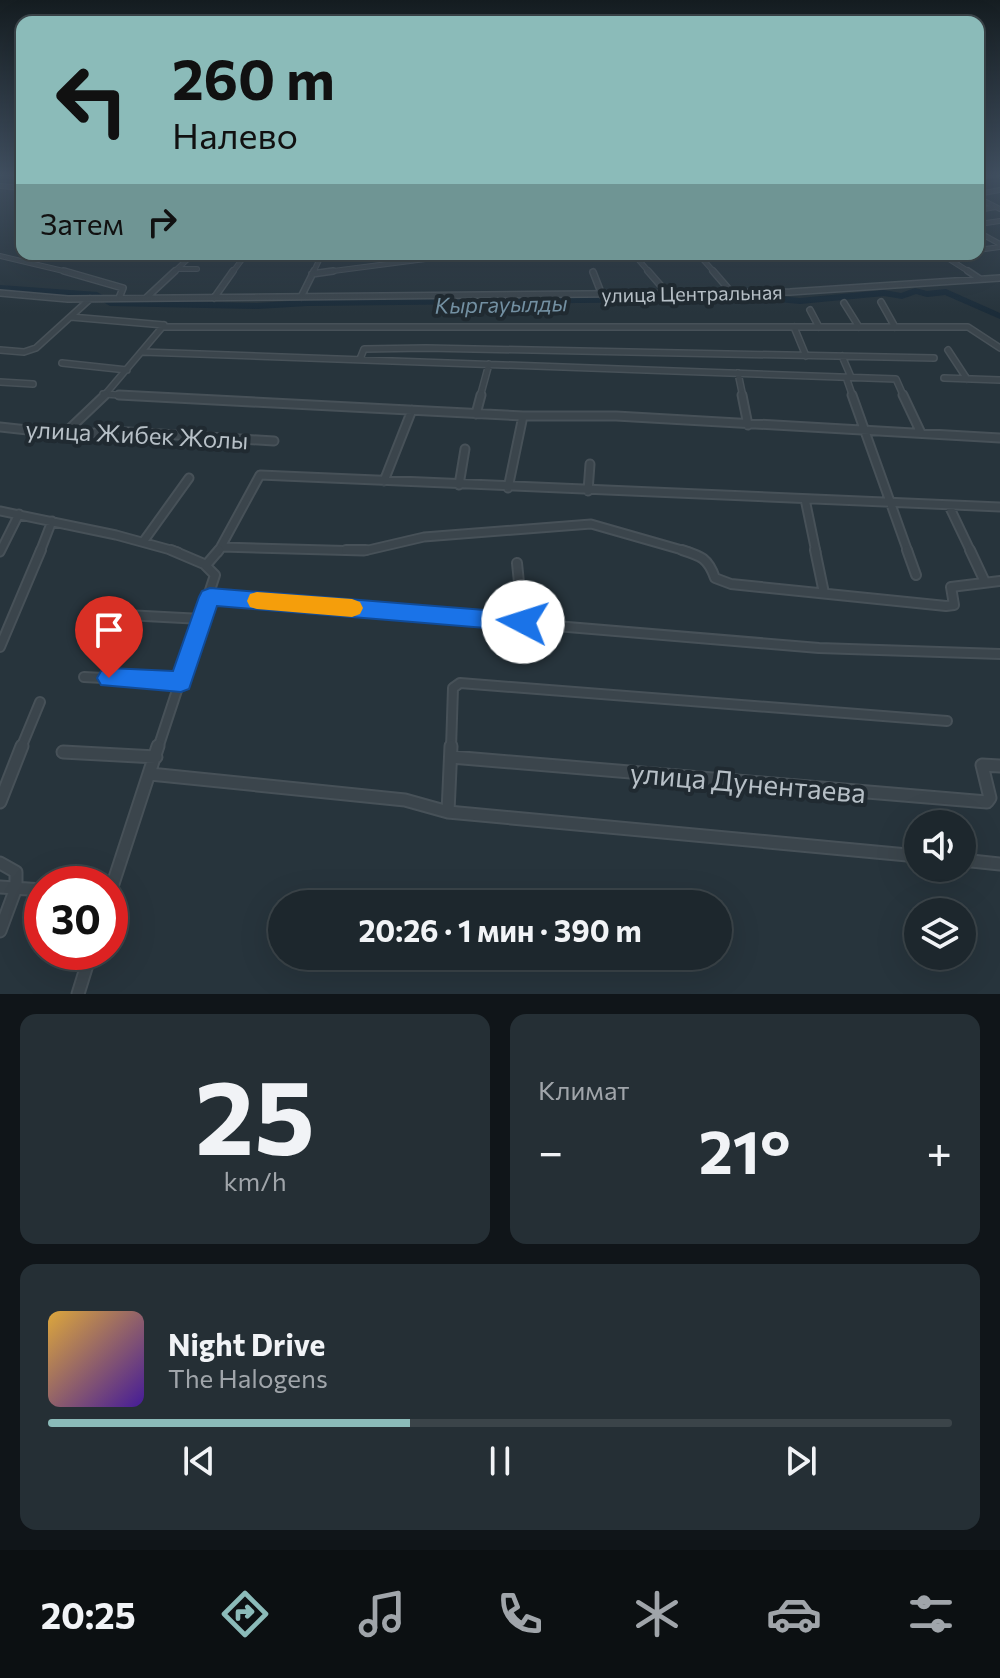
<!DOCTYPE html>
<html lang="ru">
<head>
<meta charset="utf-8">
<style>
  :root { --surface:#1d272d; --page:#252f35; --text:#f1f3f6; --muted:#a0a5aa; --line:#3b4449; --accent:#8bbbb9 }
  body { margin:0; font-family:Commissioner,sans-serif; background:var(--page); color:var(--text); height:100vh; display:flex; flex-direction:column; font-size:30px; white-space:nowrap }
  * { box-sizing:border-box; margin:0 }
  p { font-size:26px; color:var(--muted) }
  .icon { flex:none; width:44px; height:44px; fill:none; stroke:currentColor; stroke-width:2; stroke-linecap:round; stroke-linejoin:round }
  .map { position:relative; height:994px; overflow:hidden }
  .panel { display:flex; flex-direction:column; gap:20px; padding:20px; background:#101519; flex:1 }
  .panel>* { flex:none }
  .hud { position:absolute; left:16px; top:16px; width:968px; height:244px; border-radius:16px; box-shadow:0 8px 32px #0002,0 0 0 2px var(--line); background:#8bbbb9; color:#111; overflow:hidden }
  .fabs { position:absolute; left:904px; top:810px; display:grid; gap:16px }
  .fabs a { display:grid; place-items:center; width:72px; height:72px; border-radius:50%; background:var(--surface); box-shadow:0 8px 32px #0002,0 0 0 2px var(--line); font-size:40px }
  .speed { position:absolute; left:24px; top:866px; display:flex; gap:16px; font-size:40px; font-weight:700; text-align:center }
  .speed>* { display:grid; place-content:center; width:104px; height:104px; border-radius:50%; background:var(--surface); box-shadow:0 8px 32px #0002,0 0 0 2px var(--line); line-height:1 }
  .speed .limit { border:12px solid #d22; background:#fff; color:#111 }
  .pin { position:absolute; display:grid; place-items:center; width:68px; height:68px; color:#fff; margin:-82px -34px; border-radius:50% 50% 50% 0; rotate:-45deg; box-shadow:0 0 8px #0007 }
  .pin .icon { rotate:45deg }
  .me { position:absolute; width:88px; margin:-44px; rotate:275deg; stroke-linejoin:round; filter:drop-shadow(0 0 6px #0008) }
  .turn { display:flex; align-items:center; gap:28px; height:168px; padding:0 24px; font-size:36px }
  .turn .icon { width:104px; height:104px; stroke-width:2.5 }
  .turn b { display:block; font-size:56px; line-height:68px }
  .then { display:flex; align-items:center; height:76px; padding:0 24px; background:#0003; gap:16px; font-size:30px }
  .big { font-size:60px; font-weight:700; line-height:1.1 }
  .panel .card { flex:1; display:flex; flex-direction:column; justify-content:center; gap:12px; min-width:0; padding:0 28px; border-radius:16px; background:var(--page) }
  .panel .dial { align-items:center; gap:0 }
  .dial b { font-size:104px; line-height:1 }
  .song { display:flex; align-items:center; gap:24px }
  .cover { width:96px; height:96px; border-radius:12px; background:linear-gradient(135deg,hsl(40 70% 55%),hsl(260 70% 35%)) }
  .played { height:8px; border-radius:4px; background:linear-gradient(90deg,var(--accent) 40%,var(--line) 40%) }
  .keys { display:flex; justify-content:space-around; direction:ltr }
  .heat { display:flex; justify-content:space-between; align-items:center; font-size:44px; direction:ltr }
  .panel .tiles { flex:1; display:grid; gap:20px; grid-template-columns:1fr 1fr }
  .card:last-child { grid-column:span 2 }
  .trip { position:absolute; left:268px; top:890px; width:464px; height:80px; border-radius:40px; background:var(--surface); box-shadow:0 8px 32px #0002,0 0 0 2px var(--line); font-weight:700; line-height:80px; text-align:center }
  .menu { display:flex; height:128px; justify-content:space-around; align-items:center; background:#0c1012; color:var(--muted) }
  .menu .icon { width:56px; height:56px }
  .menu .active { color:var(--accent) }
  .menu b { font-size:36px; color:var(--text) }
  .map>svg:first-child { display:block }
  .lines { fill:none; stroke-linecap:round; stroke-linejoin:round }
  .river { fill:#1b2c39; fill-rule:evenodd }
  .street-far4-casing { stroke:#475158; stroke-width:6 }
  .street-far3-casing { stroke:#475158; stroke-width:8 }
  .street-far2-casing { stroke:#475158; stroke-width:11 }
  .street-far1-casing { stroke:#475158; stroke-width:12 }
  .street-casing { stroke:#475158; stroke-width:15 }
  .street-far4 { stroke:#3b454c; stroke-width:4 }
  .street-far3 { stroke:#3b454c; stroke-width:5 }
  .street-far2 { stroke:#3b454c; stroke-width:7 }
  .street-far1 { stroke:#3b454c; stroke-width:8 }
  .street { stroke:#3b454c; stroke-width:11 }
  .route { fill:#1a73e8; stroke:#114b97; stroke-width:2 }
  .slow { fill:#f59e0b }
  .labels { text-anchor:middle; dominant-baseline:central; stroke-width:8; stroke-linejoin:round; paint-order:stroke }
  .far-street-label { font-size:20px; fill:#b7c0c7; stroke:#202a31 }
  .far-water-label { font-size:22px; font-style:italic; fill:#7390a2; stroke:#202a31 }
  .street-label { font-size:24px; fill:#b7c0c7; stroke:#202a31 }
  .near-street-label { font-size:28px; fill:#b7c0c7; stroke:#202a31 }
</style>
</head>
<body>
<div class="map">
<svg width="1000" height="994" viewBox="0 0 1000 994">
  <rect width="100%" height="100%" fill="#27343c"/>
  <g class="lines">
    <path class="river" d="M 0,285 L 97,292 L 112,300 L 257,303 L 307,300 L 769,295 L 800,298 L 884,290 L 901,293 L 915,288 L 927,291 L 946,289 L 1000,313 L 1000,319 L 945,295 L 927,297 L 916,294 L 902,299 L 884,296 L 800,304 L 769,301 L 307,306 L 257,309 L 110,306 L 95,297 L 0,291 Z"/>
    <g class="street-far4-casing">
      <path id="street-far4" d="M 978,177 L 1000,174
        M 0,186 L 22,188
        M 978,194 L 1000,190
        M 978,198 L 1000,209
        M 978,210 L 996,207
        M 979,224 L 1000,221
        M 978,232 L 1000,244
        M 978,250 L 1000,247
        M 698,254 L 715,273
        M 941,254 L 971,273
        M 0,256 L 72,273
        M 637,258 L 650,273
        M 179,269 L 197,269
        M 173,273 L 193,254
        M 232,273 L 246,254
        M 313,273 L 322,254
        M 318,273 L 464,254"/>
    </g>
    <g class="street-far3-casing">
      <path id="street-far3" d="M 64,271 L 123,288 L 119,298
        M 648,271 L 668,294
        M 713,271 L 732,293
        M 968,271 L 980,279
        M 593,272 L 602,295
        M 312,274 L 333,271
        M 0,293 L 68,299 L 790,292 L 1000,278
        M 301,297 L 314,271
        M 146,298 L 175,271
        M 214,298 L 233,271
        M 881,302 L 895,327
        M 844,303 L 859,327
        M 810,310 L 819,327
        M 71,317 L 164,325
        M 163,327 L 968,327 L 1000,348
        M 794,327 L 806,356
        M 0,350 L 24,352 L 36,348 L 90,299
        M 948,350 L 967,379
        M 143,352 L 896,379 L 904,397
        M 842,356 L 851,377
        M 360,359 L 364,349 L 426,348 L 934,358
        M 62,363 L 127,370
        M 738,373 L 743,397
        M 846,377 L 853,397
        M 944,378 L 1000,380
        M 0,382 L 33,384
        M 103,394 L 157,397
        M 103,397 L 164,325
        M 480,397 L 489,364"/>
    </g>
    <g class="street-far2-casing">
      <path id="street-far2" d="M 119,395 L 523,416 L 616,416 L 1000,438
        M 742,395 L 748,425
        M 852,395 L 908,552
        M 903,395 L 921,433
        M 476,414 L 481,395
        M 0,427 L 64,434 L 128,432 L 274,441
        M 64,434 L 105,395
        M 384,481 L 412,410
        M 459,485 L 465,449
        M 508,488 L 523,416
        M 588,491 L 590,464
        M 805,499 L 816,552
        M 949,506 L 971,552
        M 0,511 L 116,535 L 178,552
        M 143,542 L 189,478
        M 221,547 L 364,551 L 424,537 L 591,524 L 689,552
        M 0,552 L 19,514
        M 40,552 L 52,521
        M 218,552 L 260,475 L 1000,507"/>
    </g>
    <g class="street-far1-casing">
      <path id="street-far1" d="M 346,550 L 366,550
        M 682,550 C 701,556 708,558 715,578 L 731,584 L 946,606 L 954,605 L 951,587 L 1000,581
        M 815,550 L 824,593
        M 907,550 L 916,575
        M 970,550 L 985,582
        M 517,563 L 523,622
        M 207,564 L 219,550
        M 210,597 L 819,648 L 1000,654
        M 107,614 L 202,619
        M 0,647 L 41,550
        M 84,677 L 181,682
        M 21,748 L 40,702
        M 158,748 L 215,575 L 204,564 L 171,550
        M 451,748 L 453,688 L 460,683 L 947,721"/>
    </g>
    <g class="street-casing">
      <path id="street" d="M 63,752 L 156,757
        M 451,757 L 987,802 L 990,798 L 982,765 L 1000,766
        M 150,774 L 405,800 L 448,812 L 918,856
        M 0,802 L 22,746
        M 448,812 L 451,746
        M 962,860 L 1000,864
        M 0,863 L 16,872 L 16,888 L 0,931
        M 0,887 L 42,890
        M 110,893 L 158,746
        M 78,994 L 91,952"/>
    </g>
    <use href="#street-far4" class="street-far4"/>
    <use href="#street-far3" class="street-far3"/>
    <use href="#street-far2" class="street-far2"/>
    <use href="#street-far1" class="street-far1"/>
    <use href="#street" class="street"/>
  </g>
  <linearGradient id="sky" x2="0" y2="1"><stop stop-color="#151d21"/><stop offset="0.56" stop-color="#415061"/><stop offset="1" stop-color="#415061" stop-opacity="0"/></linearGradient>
  <rect width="1000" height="313" fill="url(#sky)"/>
  <path class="route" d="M 210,588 L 523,613 L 531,616 L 534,622 L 531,628 L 523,631 L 217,606 L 189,689 L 181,692 L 101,685 L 97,678 L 101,671 L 109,668 L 173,671 L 199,597 L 202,591 Z"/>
  <path class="slow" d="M 257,592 L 352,599 L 360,602 L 363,608 L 360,614 L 352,617 L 257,609 L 250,607 L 247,601 L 250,594 Z"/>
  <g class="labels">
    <g class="far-street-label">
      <text transform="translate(692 293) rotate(-1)">улица Центральная</text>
    </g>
    <g class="far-water-label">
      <text transform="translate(501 304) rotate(-1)">Кыргауылды</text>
    </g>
    <g class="street-label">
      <text transform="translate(137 434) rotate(3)">улица Жибек Жолы</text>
    </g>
    <g class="near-street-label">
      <text transform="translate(748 782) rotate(5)">улица Дунентаева</text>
    </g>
  </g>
</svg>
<div class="fabs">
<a><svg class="icon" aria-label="sound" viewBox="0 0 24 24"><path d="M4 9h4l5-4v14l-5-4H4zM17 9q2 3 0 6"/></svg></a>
<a><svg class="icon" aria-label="layers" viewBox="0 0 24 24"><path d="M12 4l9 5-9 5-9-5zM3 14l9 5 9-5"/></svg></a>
</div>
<div class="speed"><div class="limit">30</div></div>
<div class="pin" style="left:109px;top:678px;background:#d93025"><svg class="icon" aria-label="arrive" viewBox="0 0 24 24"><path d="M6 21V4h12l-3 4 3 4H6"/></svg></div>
<svg class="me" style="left:523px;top:622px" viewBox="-20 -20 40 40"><circle r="19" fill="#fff"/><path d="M0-13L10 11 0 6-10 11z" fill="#1a73e8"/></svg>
<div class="trip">20:26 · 1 мин · 390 m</div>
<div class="hud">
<div class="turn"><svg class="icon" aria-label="left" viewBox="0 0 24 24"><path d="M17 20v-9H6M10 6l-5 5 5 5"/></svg><div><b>260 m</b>Налево</div></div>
<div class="then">Затем<svg class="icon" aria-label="right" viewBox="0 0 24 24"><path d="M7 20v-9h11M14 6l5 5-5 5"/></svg></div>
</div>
</div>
<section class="panel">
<div class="tiles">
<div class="card dial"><b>25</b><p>km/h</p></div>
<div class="card"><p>Климат</p>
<div class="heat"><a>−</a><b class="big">21°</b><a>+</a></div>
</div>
<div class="card">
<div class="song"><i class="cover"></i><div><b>Night Drive</b><p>The Halogens</p></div></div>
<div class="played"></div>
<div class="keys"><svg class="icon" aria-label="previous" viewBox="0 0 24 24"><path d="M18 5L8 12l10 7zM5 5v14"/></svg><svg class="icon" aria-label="pause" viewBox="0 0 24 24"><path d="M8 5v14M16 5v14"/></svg><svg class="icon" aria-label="next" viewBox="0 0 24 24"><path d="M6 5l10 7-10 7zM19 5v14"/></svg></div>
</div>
</div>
</section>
<nav class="menu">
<b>20:25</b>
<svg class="icon active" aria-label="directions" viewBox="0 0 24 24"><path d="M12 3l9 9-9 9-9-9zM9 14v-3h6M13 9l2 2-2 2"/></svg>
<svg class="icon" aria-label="music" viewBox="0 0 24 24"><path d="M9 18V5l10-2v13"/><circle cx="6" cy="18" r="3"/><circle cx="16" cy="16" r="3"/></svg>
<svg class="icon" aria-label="phone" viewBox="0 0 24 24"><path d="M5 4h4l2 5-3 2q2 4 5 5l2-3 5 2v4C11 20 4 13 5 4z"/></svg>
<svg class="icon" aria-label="climate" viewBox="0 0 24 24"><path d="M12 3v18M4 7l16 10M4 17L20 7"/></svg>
<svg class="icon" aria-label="car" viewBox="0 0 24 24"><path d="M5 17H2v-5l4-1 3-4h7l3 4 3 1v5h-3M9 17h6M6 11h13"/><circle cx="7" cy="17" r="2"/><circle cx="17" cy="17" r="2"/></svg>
<svg class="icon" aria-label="filters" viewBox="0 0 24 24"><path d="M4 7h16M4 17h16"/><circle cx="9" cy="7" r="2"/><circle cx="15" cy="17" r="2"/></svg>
</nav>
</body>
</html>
